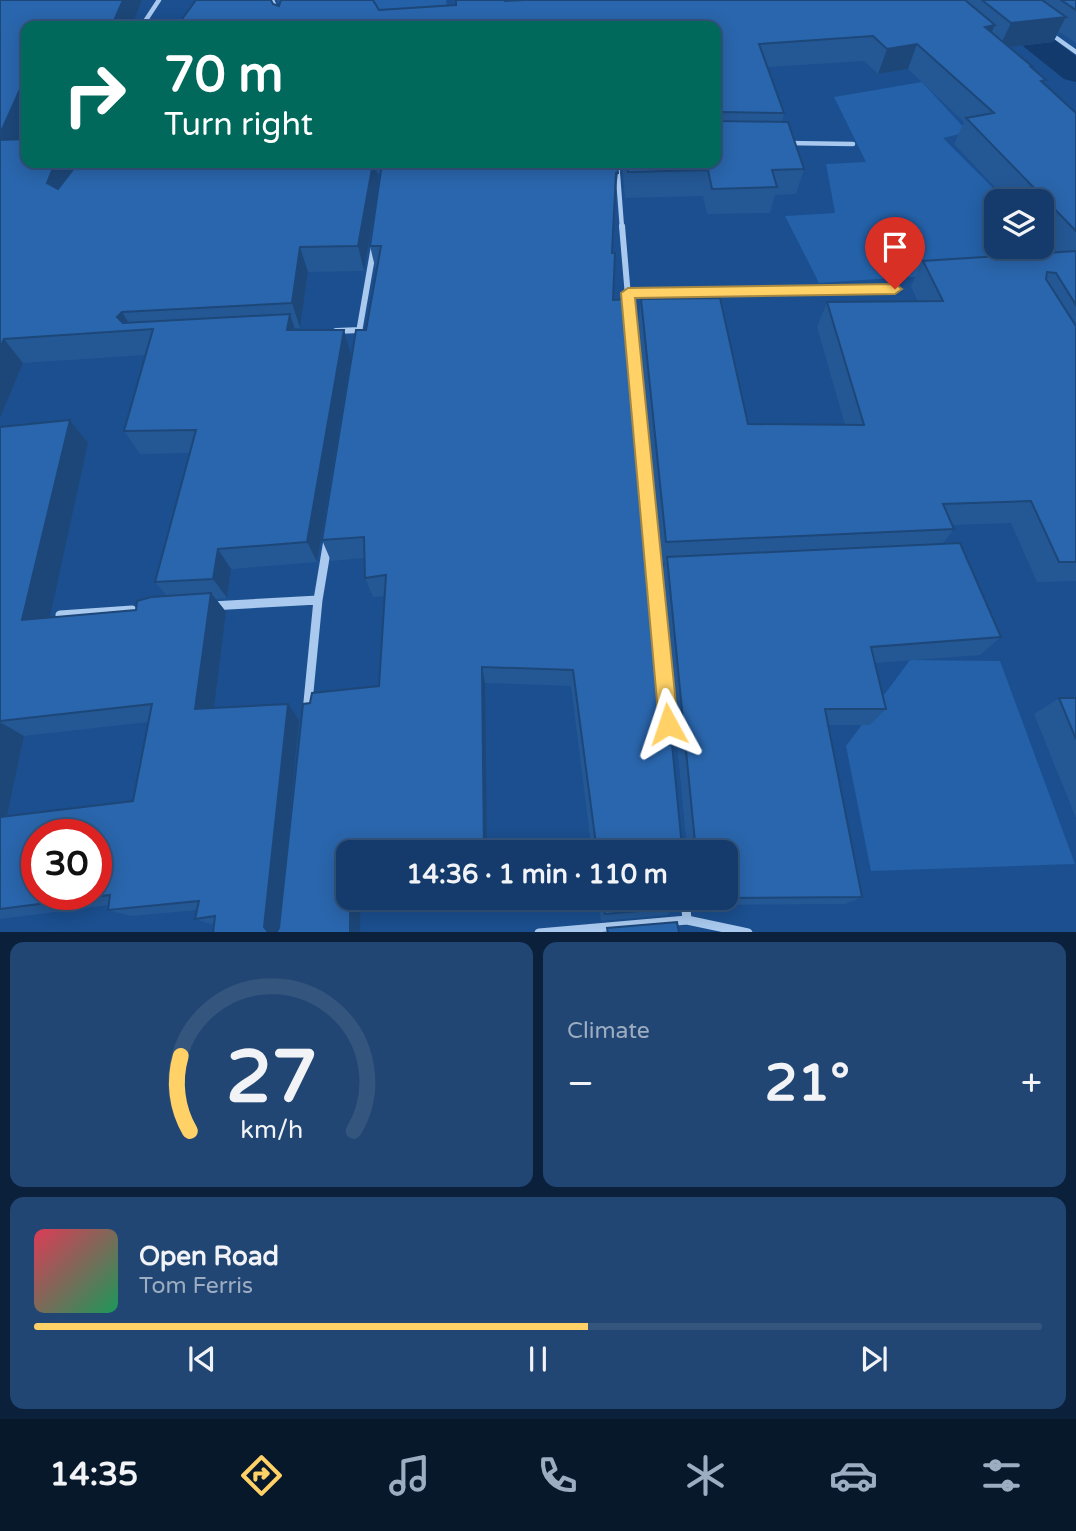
<!DOCTYPE html>
<html lang="en">
<head>
<meta charset="utf-8">
<style>
  :root { --surface:#143b6b; --page:#214673; --text:#f1f3f6; --muted:#9dadc1; --line:#33557e; --accent:#ffd166 }
  body { margin:0; font-family:"Varela Round",sans-serif; background:var(--page); color:var(--text); height:100vh; display:flex; flex-direction:column; font-size:26px; white-space:nowrap }
  * { box-sizing:border-box; margin:0 }
  p { font-size:23px; color:var(--muted) }
  .icon { flex:none; width:38px; height:38px; fill:none; stroke:currentColor; stroke-width:2; stroke-linecap:round; stroke-linejoin:round }
  .map { position:relative; height:932px; overflow:hidden }
  .details { display:flex; flex-direction:column; gap:10px; padding:10px; background:#0b203b; flex:1 }
  .details>* { flex:none }
  .top-card { position:absolute; left:21px; top:21px; width:700px; height:147px; border-radius:14px; box-shadow:0 4px 18px #0003,0 0 0 2px var(--line); background:#00695c; color:#fff; overflow:hidden }
  .controls { position:absolute; left:984px; top:189px; display:grid; gap:14px }
  .controls a { display:grid; place-items:center; width:70px; height:70px; border-radius:14px; background:var(--surface); box-shadow:0 4px 18px #0003,0 0 0 2px var(--line); font-size:35px }
  .speed { position:absolute; left:21px; top:819px; display:flex; gap:14px; font-size:35px; font-weight:700; text-align:center }
  .speed>* { display:grid; place-content:center; width:91px; height:91px; border-radius:50%; background:var(--surface); box-shadow:0 4px 18px #0003,0 0 0 2px var(--line); line-height:1 }
  .speed .limit { border:10px solid #d22; background:#fff; color:#111 }
  .pin { position:absolute; display:grid; place-items:center; width:60px; height:60px; color:#fff; margin:-72px -30px; border-radius:50% 50% 50% 0; rotate:-45deg; box-shadow:0 0 7px #0007 }
  .pin .icon { rotate:45deg }
  .me { position:absolute; width:77px; margin:-38px; rotate:355deg; stroke-linejoin:round; filter:drop-shadow(0 0 5px #0008) }
  .turn { display:flex; align-items:center; gap:24px; height:147px; padding:0 28px; font-size:32px }
  .turn .icon { width:91px; height:91px; stroke-width:2.5 }
  .turn b { display:block; font-size:49px; line-height:60px }
  .big { font-size:52px; font-weight:700; line-height:1.1 }
  .details .tile { flex:1; display:flex; flex-direction:column; justify-content:center; gap:10px; min-width:0; padding:0 24px; border-radius:14px; background:var(--page) }
  .details .dial { align-items:center; gap:0 }
  .dial svg { height:182px; overflow:visible; fill:none; stroke:var(--line); stroke-width:7; stroke-linecap:round; text-anchor:middle }
  .dial text { fill:var(--text); stroke:none }
  .song { display:flex; align-items:center; gap:21px }
  .cover { width:84px; height:84px; border-radius:10px; background:linear-gradient(135deg,hsl(350 70% 55%),hsl(150 70% 35%)) }
  .played { height:7px; border-radius:4px; background:linear-gradient(90deg,var(--accent) 55%,var(--line) 55%) }
  .keys { display:flex; justify-content:space-around; direction:ltr }
  .heat { display:flex; justify-content:space-between; align-items:center; font-size:38px; direction:ltr }
  .details .tiles { flex:1; display:grid; gap:10px; grid-template-columns:1fr 1fr }
  .tile:last-child { grid-column:span 2 }
  .trip { position:absolute; left:336px; top:840px; width:402px; height:70px; border-radius:14px; background:var(--surface); box-shadow:0 4px 18px #0003,0 0 0 2px var(--line); font-weight:700; line-height:70px; text-align:center }
  .dock { display:flex; height:112px; justify-content:space-around; align-items:center; background:#08182b; color:var(--muted) }
  .dock .icon { width:49px; height:49px }
  .dock .active { color:var(--accent) }
  .dock b { font-size:32px; color:var(--text) }
  .map>svg:first-child { display:block }
  .green { fill:#2461a8 }
  .lines { fill:none; stroke-linecap:round; stroke-linejoin:round }
  .canal { fill:#123a6d; fill-rule:evenodd }
  .street-far2 { stroke:#a9c9ee; stroke-width:4.5 }
  .street-far1 { stroke:#a9c9ee; stroke-width:6 }
  .street { stroke:#a9c9ee; stroke-width:9 }
  .wall { fill:#245895; fill-rule:evenodd }
  .shaded-wall { fill:#1d4779 }
  .building { fill:#2a66ad; stroke:#1d4779; stroke-width:2; fill-rule:evenodd }
  .route { fill:#ffd166; stroke:#a68842; stroke-width:2 }
</style>
</head>
<body>
<div class="map">
<svg width="1076" height="933" viewBox="0 0 1076 933">
  <rect width="100%" height="100%" fill="#1b4f8f"/>
  <path class="green" d="M 356,0 L 446,0 L 449,26 L 358,26 Z
    M 922,82 L 968,132 L 943,138 L 1006,201 L 996,201 L 996,247 L 1041,247 L 1041,236 L 1071,266 L 819,283 L 785,216 L 835,213 L 826,164 L 866,162 L 834,97 Z
    M 910,660 L 1000,661 L 1075,864 L 871,871 L 846,746 Z"/>
  <g class="lines">
    <path class="canal" d="M 969,0 L 1003,0 L 1076,56 L 1076,82 L 1064,79 L 973,6 Z"/>
    <path class="street-far2" d="M 272,0 L 283,26
      M 142,26 L 159,0
      M 1048,32 L 1076,52
      M 786,143 L 853,144
      M 617,163 L 622,228"/>
    <path class="street-far1" d="M 622,226 L 629,308
      M 628,293 L 895,289
      M 336,331 L 360,330
      M 358,338 L 374,246"/>
    <path class="street" d="M 211,606 L 318,600
      M 60,615 L 132,610
      M 307,712 L 318,600 L 328,540
      M 685,898 L 687,920
      M 539,933 L 687,920 L 748,933"/>
  </g>
  <path class="wall" d="M 0,0 L 142,0 L 132,26 L 26,26 L 26,133 L 24,139 L 26,163 L 617,163 L 618,173 L 615,198 L 614,198 L 612,253 L 613,300 L 682,847 L 687,848 L 661,577 L 665,562 L 660,563 L 638,324 L 641,299 L 748,424 L 845,425 L 817,327 L 827,302 L 918,302 L 911,286 L 923,261 L 1056,253 L 1041,237 L 1041,201 L 1008,201 L 954,144 L 964,122 L 908,69 L 878,74 L 864,61 L 768,67 L 784,113 L 782,122 L 804,169 L 796,194 L 775,195 L 770,213 L 707,214 L 703,196 L 625,198 L 622,163 L 716,163 L 716,26 L 177,26 L 273,4 L 279,6 L 277,0 L 373,0 L 379,10 L 456,5 L 455,0 L 505,0 L 505,1 L 525,0 L 1076,0 L 1076,43 L 1059,32 L 1053,42 L 1009,47 L 1033,67 L 1032,68 L 1044,83 L 1076,113 L 1076,581 L 1037,582 L 1011,523 L 952,525 L 954,529 L 942,544 L 1001,637 L 980,655 L 875,663 L 886,709 L 870,725 L 828,725 L 862,897 L 845,904 L 693,905 L 692,898 L 726,898 L 726,852 L 592,852 L 571,686 L 485,683 L 348,852 L 348,898 L 361,898 L 360,933 L 213,933 L 214,925 L 195,919 L 197,910 L 131,916 L 108,910 L 109,905 L 0,919 L 0,427 L 70,420 L 88,443 L 49,618 L 136,610 L 167,596 L 155,582 L 190,453 L 140,454 L 124,431 L 145,355 L 23,363 L 0,418 ZM 377,173 L 381,173 L 370,246 L 376,271 L 366,330 L 322,540 L 331,561 L 364,558 L 365,578 L 373,597 L 385,596 L 379,686 L 310,703 L 285,870 L 299,720 L 214,708 L 226,612 L 216,599 L 227,598 L 231,569 L 317,562 L 351,355 L 344,330 L 295,330 L 294,328 L 300,328 L 308,272 L 364,271 L 379,183 ZM 148,722 L 133,801 L 7,816 L 24,736 Z
    M 1059,698 L 1076,698 L 1076,818 L 1034,714 Z
    M 598,898 L 687,898 L 679,905 L 673,905 L 674,908 L 667,915 L 601,921 Z"/>
  <path class="shaded-wall" d="M 123,0 L 142,0 L 132,26 L 116,26 L 114,21 Z
    M 1066,17 L 1053,42 L 999,48 L 1011,23 Z
    M 995,25 L 984,50 L 985,27 Z
    M 917,44 L 908,69 L 878,74 L 887,49 Z
    M 26,76 L 26,133 L 13,166 L 0,145 L 0,134 Z
    M 55,163 L 79,163 L 62,209 L 47,183 Z
    M 373,163 L 375,163 L 379,183 L 364,271 L 358,246 Z
    M 300,247 L 308,272 L 300,328 L 292,303 Z
    M 122,312 L 133,330 L 125,331 L 117,317 Z
    M 290,314 L 298,339 L 287,330 Z
    M 344,330 L 351,355 L 317,562 L 307,542 Z
    M 4,339 L 23,363 L 0,418 L 0,348 Z
    M 70,420 L 88,443 L 45,639 L 22,620 Z
    M 218,549 L 231,569 L 227,598 L 213,579 Z
    M 211,593 L 226,612 L 212,724 L 195,709 Z
    M 482,667 L 485,683 L 487,852 L 484,852 Z
    M 288,704 L 299,720 L 279,933 L 269,933 L 264,927 Z
    M 0,722 L 24,736 L 4,830 L 0,829 Z
    M 350,898 L 361,898 L 360,933 L 350,933 Z"/>
  <path class="building" d="M 0,0 L 123,0 L 114,21 L 50,23 L 49,26 L 26,26 L 26,76 L 0,134 Z
    M 196,0 L 271,0 L 273,4 L 279,6 L 281,0 L 373,0 L 379,10 L 456,5 L 456,0 L 505,0 L 505,1 L 525,0 L 965,0 L 995,25 L 985,27 L 1033,67 L 1031,67 L 1046,80 L 1041,81 L 1076,113 L 1076,231 L 966,118 L 994,113 L 917,44 L 887,49 L 873,36 L 759,44 L 784,113 L 721,112 L 717,118 L 721,121 L 788,122 L 804,169 L 772,170 L 777,187 L 712,189 L 708,170 L 628,172 L 627,163 L 716,163 L 716,26 L 177,26 Z
    M 982,0 L 1042,0 L 1066,17 L 1011,23 Z
    M 1061,0 L 1076,0 L 1076,10 Z
    M 26,139 L 26,163 L 55,163 L 47,183 L 58,189 L 78,163 L 373,163 L 358,246 L 300,247 L 292,303 L 122,312 L 117,317 L 123,323 L 290,314 L 287,330 L 344,330 L 307,542 L 218,549 L 213,579 L 155,582 L 196,430 L 124,431 L 153,329 L 4,339 L 0,348 L 0,140 Z
    M 382,163 L 617,163 L 618,173 L 616,173 L 612,253 L 615,253 L 613,300 L 629,299 L 682,847 L 691,849 L 695,842 L 667,557 L 960,543 L 1001,637 L 871,647 L 886,709 L 825,709 L 862,897 L 726,898 L 726,852 L 597,852 L 573,670 L 482,667 L 484,852 L 348,852 L 348,898 L 350,898 L 350,933 L 276,933 L 279,928 L 303,704 L 310,703 L 312,693 L 379,686 L 386,575 L 365,578 L 364,537 L 322,540 L 356,330 L 366,330 L 381,246 L 370,246 Z
    M 1076,251 L 1076,305 L 1056,273 L 1047,272 L 1046,279 L 1076,326 L 1076,562 L 1059,562 L 1031,501 L 943,504 L 954,529 L 666,542 L 641,299 L 720,298 L 748,424 L 864,425 L 827,302 L 943,301 L 923,261 Z
    M 70,420 L 22,620 L 136,610 L 137,601 L 151,597 L 211,593 L 195,709 L 288,704 L 264,927 L 269,933 L 213,933 L 215,916 L 195,919 L 199,901 L 108,910 L 110,895 L 0,909 L 0,817 L 133,801 L 152,704 L 0,721 L 0,427 ZM 37,835 L 96,835 L 96,894 L 37,894 Z
    M 1059,698 L 1076,698 L 1076,739 Z
    M 602,898 L 687,898 L 672,898 L 674,908 L 605,914 Z
    M 677,922 L 679,933 L 608,933 L 607,928 Z"/>
  <path class="route" d="M 895,284 L 902,289 L 895,294 L 635,298 L 678,724 L 675,731 L 668,734 L 661,731 L 659,724 L 621,293 L 628,288 Z"/>
</svg>
<div class="controls">
<a><svg class="icon" aria-label="layers" viewBox="0 0 24 24"><path d="M12 4l9 5-9 5-9-5zM3 14l9 5 9-5"/></svg></a>
</div>
<div class="speed"><div class="limit">30</div></div>
<div class="pin" style="left:895px;top:289px;background:#d93025"><svg class="icon" aria-label="arrive" viewBox="0 0 24 24"><path d="M6 21V4h12l-3 4 3 4H6"/></svg></div>
<svg class="me" style="left:668px;top:724px" viewBox="-20 -20 40 40"><path d="M0-17L14 15 0 8-14 15z" fill="#ffd166" stroke="#fff" stroke-width="4"/></svg>
<div class="trip">14:36 · 1 min · 110 m</div>
<div class="top-card">
<div class="turn"><svg class="icon" aria-label="right" viewBox="0 0 24 24"><path d="M7 20v-9h11M14 6l5 5-5 5"/></svg><div><b>70 m</b>Turn right</div></div>
</div>
</div>
<section class="details">
<div class="tiles">
<div class="tile dial"><svg viewBox="0 0 100 80">
<path d="M14 69A42 42 0 1 1 86 69"/>
<path d="M14 69A42 42 0 0 1 10 36" stroke="#ffd166"/>
<text x="50" y="56" font-size="32" font-weight="700">27</text>
<text x="50" y="72" font-size="11">km/h</text>
</svg></div>
<div class="tile"><p>Climate</p>
<div class="heat"><a>−</a><b class="big">21°</b><a>+</a></div>
</div>
<div class="tile">
<div class="song"><i class="cover"></i><div><b>Open Road</b><p>Tom Ferris</p></div></div>
<div class="played"></div>
<div class="keys"><svg class="icon" aria-label="previous" viewBox="0 0 24 24"><path d="M18 5L8 12l10 7zM5 5v14"/></svg><svg class="icon" aria-label="pause" viewBox="0 0 24 24"><path d="M8 5v14M16 5v14"/></svg><svg class="icon" aria-label="next" viewBox="0 0 24 24"><path d="M6 5l10 7-10 7zM19 5v14"/></svg></div>
</div>
</div>
</section>
<nav class="dock">
<b>14:35</b>
<svg class="icon active" aria-label="directions" viewBox="0 0 24 24"><path d="M12 3l9 9-9 9-9-9zM9 14v-3h6M13 9l2 2-2 2"/></svg>
<svg class="icon" aria-label="music" viewBox="0 0 24 24"><path d="M9 18V5l10-2v13"/><circle cx="6" cy="18" r="3"/><circle cx="16" cy="16" r="3"/></svg>
<svg class="icon" aria-label="phone" viewBox="0 0 24 24"><path d="M5 4h4l2 5-3 2q2 4 5 5l2-3 5 2v4C11 20 4 13 5 4z"/></svg>
<svg class="icon" aria-label="climate" viewBox="0 0 24 24"><path d="M12 3v18M4 7l16 10M4 17L20 7"/></svg>
<svg class="icon" aria-label="car" viewBox="0 0 24 24"><path d="M5 17H2v-5l4-1 3-4h7l3 4 3 1v5h-3M9 17h6M6 11h13"/><circle cx="7" cy="17" r="2"/><circle cx="17" cy="17" r="2"/></svg>
<svg class="icon" aria-label="filters" viewBox="0 0 24 24"><path d="M4 7h16M4 17h16"/><circle cx="9" cy="7" r="2"/><circle cx="15" cy="17" r="2"/></svg>
</nav>
</body>
</html>
